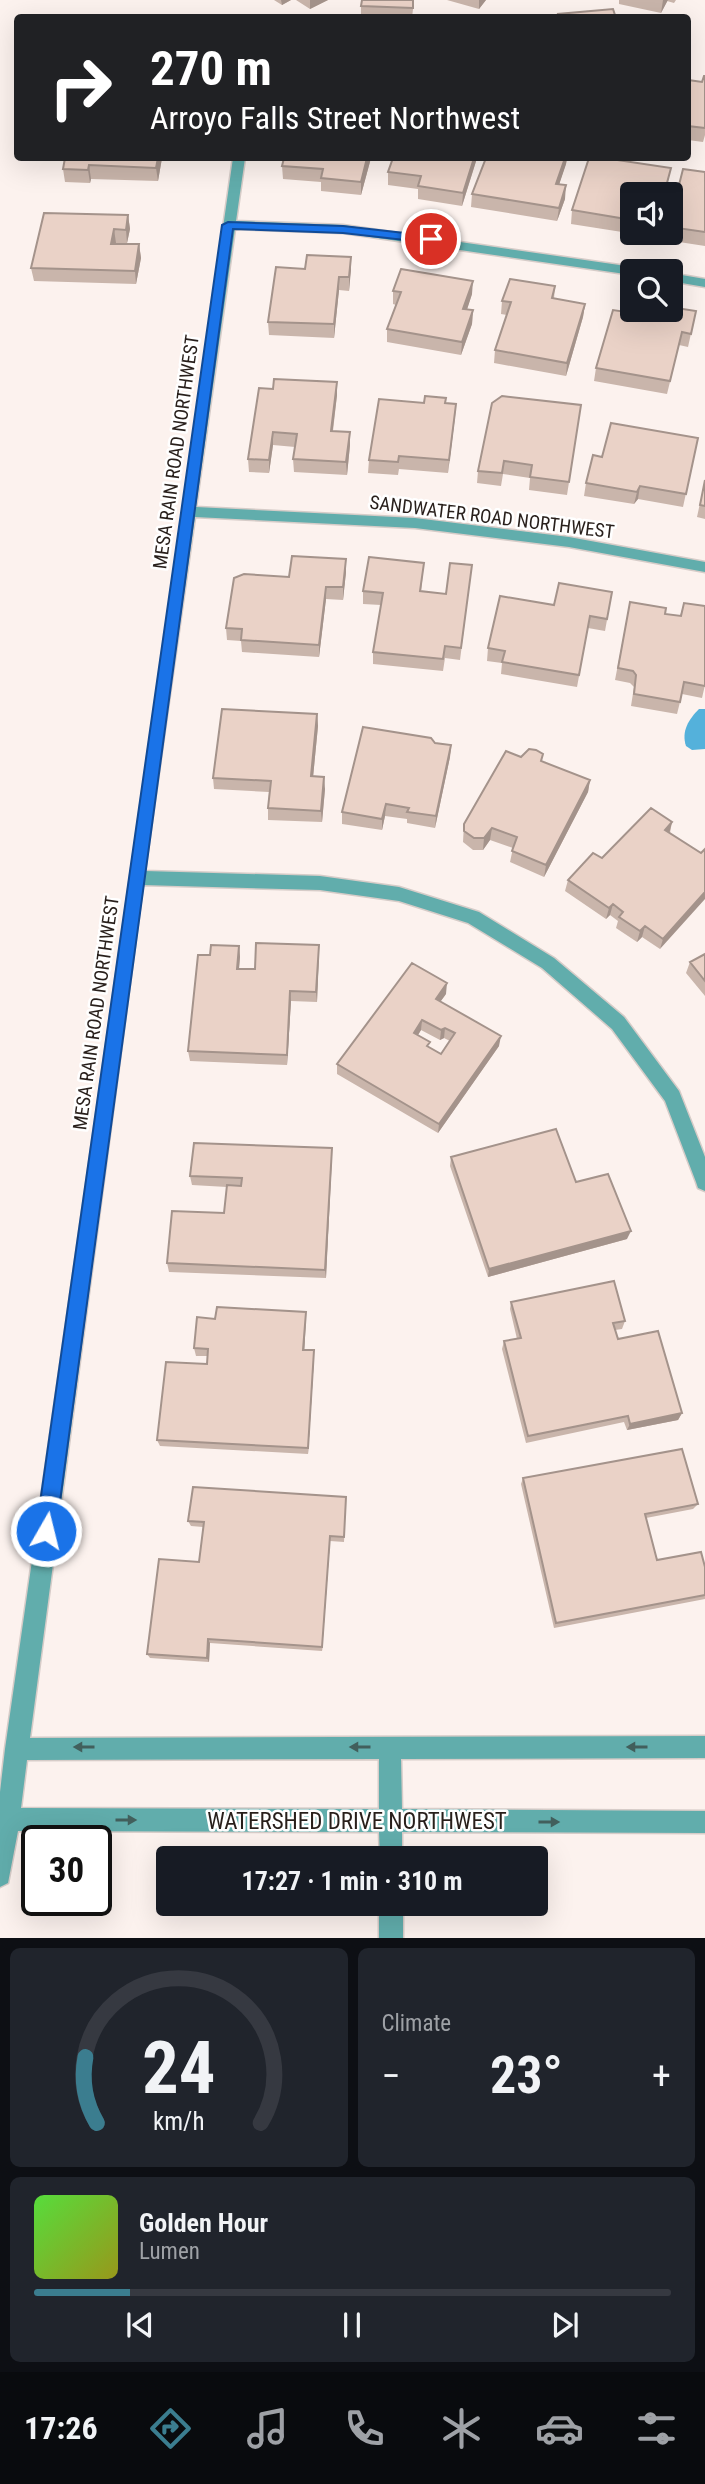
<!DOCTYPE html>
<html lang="en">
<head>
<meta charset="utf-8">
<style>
  :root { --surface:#171b24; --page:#20242c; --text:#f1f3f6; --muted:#9ea1a6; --line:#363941; --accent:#3b7d8f }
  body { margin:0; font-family:"Roboto Condensed",sans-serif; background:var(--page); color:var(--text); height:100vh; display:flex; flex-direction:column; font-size:26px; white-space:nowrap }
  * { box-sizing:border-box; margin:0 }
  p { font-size:23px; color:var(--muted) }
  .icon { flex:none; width:38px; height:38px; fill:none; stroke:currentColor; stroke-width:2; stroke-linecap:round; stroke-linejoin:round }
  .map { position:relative; height:1938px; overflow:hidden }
  .drawer { display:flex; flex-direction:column; gap:10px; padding:10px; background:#0d0f14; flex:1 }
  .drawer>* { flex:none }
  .top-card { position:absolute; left:14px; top:14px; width:677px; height:147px; border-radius:7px; box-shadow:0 7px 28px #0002; background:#202124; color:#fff; overflow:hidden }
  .fabs { position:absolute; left:620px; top:182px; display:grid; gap:14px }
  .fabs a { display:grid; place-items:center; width:63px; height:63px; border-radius:7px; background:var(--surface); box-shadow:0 7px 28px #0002; font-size:35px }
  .speed { position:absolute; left:21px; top:1825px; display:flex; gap:14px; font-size:35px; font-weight:700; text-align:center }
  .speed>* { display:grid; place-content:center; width:91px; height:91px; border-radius:50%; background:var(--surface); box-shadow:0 7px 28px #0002; line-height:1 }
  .speed .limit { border:4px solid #111; border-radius:10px; background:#fff; color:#111 }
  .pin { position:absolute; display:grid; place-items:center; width:60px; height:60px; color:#fff; margin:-30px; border:4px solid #fff; border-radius:50%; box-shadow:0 2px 7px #0007 }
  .me { position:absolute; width:77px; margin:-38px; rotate:8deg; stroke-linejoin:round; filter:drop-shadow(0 0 5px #0008) }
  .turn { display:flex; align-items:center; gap:24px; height:147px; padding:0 21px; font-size:32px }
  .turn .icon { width:91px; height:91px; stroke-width:2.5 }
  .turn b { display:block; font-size:49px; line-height:60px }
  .big { font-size:52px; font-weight:700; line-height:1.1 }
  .drawer .tile { flex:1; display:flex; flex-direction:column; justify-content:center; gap:10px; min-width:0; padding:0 24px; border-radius:10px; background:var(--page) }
  .drawer .dial { align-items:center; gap:0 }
  .dial svg { height:182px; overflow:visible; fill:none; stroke:var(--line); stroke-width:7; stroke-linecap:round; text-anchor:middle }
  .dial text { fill:var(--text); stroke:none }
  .song { display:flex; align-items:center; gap:21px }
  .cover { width:84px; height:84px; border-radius:10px; background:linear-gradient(135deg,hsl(110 70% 55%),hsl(60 70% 35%)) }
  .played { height:7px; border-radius:4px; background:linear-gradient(90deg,var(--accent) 15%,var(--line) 15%) }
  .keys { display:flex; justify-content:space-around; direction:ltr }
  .heat { display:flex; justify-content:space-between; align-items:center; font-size:38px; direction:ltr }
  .drawer .tiles { flex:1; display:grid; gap:10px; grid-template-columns:1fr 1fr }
  .tile:last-child { grid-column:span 2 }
  .trip { position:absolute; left:156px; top:1846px; width:392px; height:70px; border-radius:7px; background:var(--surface); box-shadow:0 7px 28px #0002; font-weight:700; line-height:70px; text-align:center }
  .dock { display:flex; height:112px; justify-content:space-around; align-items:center; background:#090b0e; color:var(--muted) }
  .dock .icon { width:49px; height:49px }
  .dock .current { color:var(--accent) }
  .dock b { font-size:32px; color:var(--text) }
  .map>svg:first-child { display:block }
  .water { fill:#54b1db }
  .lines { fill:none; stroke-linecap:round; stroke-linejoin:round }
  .street-casing { stroke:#d6ccc8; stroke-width:3 }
  .street { fill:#61adac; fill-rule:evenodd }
  .wall { fill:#c9b5ab; fill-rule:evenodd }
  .shaded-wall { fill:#a4938b }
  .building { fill:#ead2c7; stroke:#a4938b; stroke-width:2; fill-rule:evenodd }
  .oneway { fill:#425f5c }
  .route { fill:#1a73e8; stroke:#114b97; stroke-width:2 }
  .labels { text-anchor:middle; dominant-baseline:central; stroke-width:5; stroke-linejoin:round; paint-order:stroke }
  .street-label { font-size:19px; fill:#281f1b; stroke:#fff }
  .near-street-label { font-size:23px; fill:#281f1b; stroke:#fff }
</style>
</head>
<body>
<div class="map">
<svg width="705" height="1938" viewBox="0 0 705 1938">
  <rect width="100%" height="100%" fill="#fcf2ee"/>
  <path class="water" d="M 699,709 L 705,709 L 705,749 L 692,750 L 686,746 C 681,731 689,719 699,709 Z"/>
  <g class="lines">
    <g class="street-casing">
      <path id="street" d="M 233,158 L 245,158 L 236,221 L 343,225 L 633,267 L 640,271 L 632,271 L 632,275 L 343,233 L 235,229 L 196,507 L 415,518 L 569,537 L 705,562 L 705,572 L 569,547 L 415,528 L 195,517 L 145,871 L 320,876 L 399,887 L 479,912 L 554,958 L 624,1017 L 679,1091 L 705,1157 L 705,1191 L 698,1188 L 696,1182 L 665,1101 L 612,1029 L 542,968 L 468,923 L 399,901 L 320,890 L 143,885 L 30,1738 L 705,1736 L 705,1758 L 401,1759 L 402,1809 L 705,1811 L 705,1833 L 402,1832 L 402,1858 L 380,1858 L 379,1832 L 18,1831 L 8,1883 L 0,1887 L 0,1792 L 5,1749 ZM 379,1759 L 379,1809 L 21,1808 L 27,1760 Z
        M 670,273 L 705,279 L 705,287 L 670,281 Z
        M 379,1904 L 403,1904 L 403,1938 L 379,1938 Z"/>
    </g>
    <use href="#street" class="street"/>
  </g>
  <path class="wall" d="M 274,0 L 291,0 L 282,5 Z
    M 296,0 L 328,0 L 310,9 Z
    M 414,0 L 412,18 L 361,18 L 361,6 Z
    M 447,0 L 486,0 L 479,9 Z
    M 618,0 L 676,0 L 674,3 L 667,1 L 661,13 L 619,4 L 619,0 Z
    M 705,76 L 705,135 L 703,142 L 688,140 L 688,80 L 702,82 Z
    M 162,158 L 158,181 L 91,179 L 90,183 L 65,182 L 63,169 Z
    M 371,158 L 361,195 L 321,191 L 321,182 L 283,179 L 282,166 Z
    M 393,158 L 477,158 L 462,206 L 418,199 L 418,189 L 388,185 L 388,172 Z
    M 486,158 L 567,158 L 566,164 L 559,184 L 565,199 L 557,221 L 471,207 L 472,194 Z
    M 671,168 L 668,181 L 632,194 L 632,233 L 655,233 L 654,237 L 571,224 L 572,210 Z
    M 705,172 L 705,246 L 666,240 L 668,233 L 670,233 L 670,221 Z
    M 128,215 L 130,229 L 127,243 L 116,243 L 116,244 L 139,244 L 141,258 L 136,284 L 34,281 L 31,268 Z
    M 351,257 L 349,291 L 339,290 L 334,338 L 269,335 L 268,322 L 305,269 Z
    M 555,286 L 554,299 L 585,304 L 583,317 L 566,376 L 494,363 L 495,350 L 507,315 L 501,314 L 502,301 Z
    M 393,291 L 472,294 L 467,309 L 473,310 L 472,324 L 461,355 L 387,342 L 387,329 L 396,305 L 393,304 Z
    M 696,311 L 688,347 L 679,345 L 667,394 L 594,381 L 596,368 L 646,315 Z
    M 337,382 L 337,395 L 333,431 L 350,445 L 347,475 L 294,472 L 293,459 L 295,447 L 273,445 L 269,473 L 249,472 L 248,459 L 273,389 Z
    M 424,403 L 456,404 L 448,473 L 399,469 L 398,475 L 368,473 L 369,460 Z
    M 581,405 L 567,495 L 529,490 L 530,478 L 503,474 L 501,486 L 477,483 L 478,471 Z
    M 698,438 L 683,507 L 638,499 L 634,504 L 584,496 L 586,483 L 602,457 Z
    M 705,480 L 705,519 L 697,517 Z
    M 346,559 L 346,572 L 343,600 L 326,599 L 319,657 L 242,652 L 241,641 L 227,640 L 226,628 L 289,577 Z
    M 424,563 L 421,592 L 446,594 L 472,565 L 460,660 L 445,658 L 443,671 L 373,664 L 373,652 L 381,605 L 363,604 L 363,591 Z
    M 612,592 L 605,631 L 588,628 L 577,687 L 501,674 L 502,663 L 487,661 L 488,648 L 554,605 Z
    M 630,602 L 665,614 L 680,616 L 684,603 L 705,685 L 702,698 L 682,694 L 677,714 L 631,706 L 634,687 L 630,683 L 615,680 Z
    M 317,714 L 318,726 L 313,777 L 325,789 L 322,822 L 268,820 L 268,808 L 269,792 L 214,789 L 213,778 Z
    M 435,743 L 451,745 L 450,757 L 435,828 L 407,823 L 407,819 L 385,816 L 382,830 L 342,824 L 342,812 Z
    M 521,757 L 542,762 L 590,780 L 588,792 L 544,877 L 510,862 L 513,848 L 490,840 L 483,850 L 473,850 L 463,842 L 464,824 Z
    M 672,822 L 670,833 L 701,853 L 660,949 L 642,937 L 637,942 L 616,928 L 618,921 L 610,915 L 606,919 L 565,891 L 568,880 L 602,858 Z
    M 319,945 L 317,1002 L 291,1001 L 287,1065 L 190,1061 L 188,1051 L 210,955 L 239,946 L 240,957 L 239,969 L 255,969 Z
    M 705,954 L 705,996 L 686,973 L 690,962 Z
    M 446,994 L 440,1002 L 499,1046 L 438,1133 L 337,1074 L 337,1064 ZM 421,1030 L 440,1040 L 444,1038 L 450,1041 L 441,1054 L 429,1047 L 418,1035 Z
    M 332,1148 L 326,1278 L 169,1272 L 167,1263 L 224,1213 L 227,1187 L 192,1185 L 190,1176 Z
    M 451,1157 L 576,1182 L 627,1239 L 488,1277 L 450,1166 Z
    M 511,1302 L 625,1321 L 622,1329 L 615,1330 L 618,1339 L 682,1413 L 678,1420 L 627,1430 L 624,1422 L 526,1443 L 502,1349 L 504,1341 L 517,1339 L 510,1309 Z
    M 306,1312 L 304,1350 L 314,1350 L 314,1358 L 308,1454 L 160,1446 L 157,1440 L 207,1364 L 208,1356 L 196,1356 L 194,1348 L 215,1319 Z
    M 523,1478 L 698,1504 L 693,1509 L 646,1518 L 657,1560 L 705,1567 L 705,1599 L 554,1628 L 521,1484 Z
    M 346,1497 L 344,1542 L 330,1541 L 322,1651 L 210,1643 L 209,1662 L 150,1658 L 147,1654 L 199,1562 L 203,1527 L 191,1526 L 188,1521 Z"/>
  <path class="shaded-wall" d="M 281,0 L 291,0 L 282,5 Z
    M 310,0 L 328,0 L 310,9 Z
    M 479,0 L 486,0 L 479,9 Z
    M 663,0 L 668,0 L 661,13 Z
    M 158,158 L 162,158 L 158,181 L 156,168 Z
    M 367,158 L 371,158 L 361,195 L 361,182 Z
    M 474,158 L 477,158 L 462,206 L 463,193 Z
    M 565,158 L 567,158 L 566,164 L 555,197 L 556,184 Z
    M 89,165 L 91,179 L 90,183 L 88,170 Z
    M 566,185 L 565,199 L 557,221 L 559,208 Z
    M 128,215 L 130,229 L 127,243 L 126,230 Z
    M 114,229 L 116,243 L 113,257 L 111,244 Z
    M 139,244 L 141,258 L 136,284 L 135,271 Z
    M 351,257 L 351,270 L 349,291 L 349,277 Z
    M 339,277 L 339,290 L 334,338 L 334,324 Z
    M 473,281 L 472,294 L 463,322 L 463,309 Z
    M 585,304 L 583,317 L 566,376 L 567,363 Z
    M 473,310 L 472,324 L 461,355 L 462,342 Z
    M 337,382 L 337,395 L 331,444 L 331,431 Z
    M 456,404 L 455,417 L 448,473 L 449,460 Z
    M 273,432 L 273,445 L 269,473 L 269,460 Z
    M 350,432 L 350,445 L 347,475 L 346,462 Z
    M 640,486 L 638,499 L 634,504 L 637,492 Z
    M 346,559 L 346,572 L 343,600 L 343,587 Z
    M 326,587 L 326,599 L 319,657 L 319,645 Z
    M 317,714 L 318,726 L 312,788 L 311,776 Z
    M 451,745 L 450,757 L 435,828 L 436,816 Z
    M 324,777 L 325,789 L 322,822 L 321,811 Z
    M 590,780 L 588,792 L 544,877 L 546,865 Z
    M 386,804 L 385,816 L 382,830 L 382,819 Z
    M 672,822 L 669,834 L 665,830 Z
    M 492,828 L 490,840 L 483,850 L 484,838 Z
    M 705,892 L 705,899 L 660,949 L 663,939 Z
    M 613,904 L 610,915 L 606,919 L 609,908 Z
    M 645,926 L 642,937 L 637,942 L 640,931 Z
    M 319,945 L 319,956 L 317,1002 L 316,992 Z
    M 239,946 L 240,957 L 238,979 L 237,969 Z
    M 447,983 L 446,994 L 435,1009 L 436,999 Z
    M 290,991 L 291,1001 L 287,1065 L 287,1055 Z
    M 422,1020 L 421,1030 L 413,1043 L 414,1033 Z
    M 445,1028 L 444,1038 L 440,1040 L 441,1030 Z
    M 501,1036 L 499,1046 L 438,1133 L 439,1124 Z
    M 332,1148 L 332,1157 L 326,1278 L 325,1270 Z
    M 631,1231 L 627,1239 L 488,1277 L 489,1269 Z
    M 306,1312 L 306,1319 L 304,1357 L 303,1350 Z
    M 314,1350 L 314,1358 L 308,1454 L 308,1448 Z
    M 682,1413 L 678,1420 L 627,1430 L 630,1424 Z
    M 330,1536 L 330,1541 L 322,1651 L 322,1647 Z
    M 208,1639 L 210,1643 L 209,1662 L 207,1658 Z"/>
  <path class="building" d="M 362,0 L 413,0 L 413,8 L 361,6 Z
    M 613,9 L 616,18 L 559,18 L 558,14 Z
    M 704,76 L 705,76 L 705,128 L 688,126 L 688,80 L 702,82 Z
    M 65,158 L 158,158 L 156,168 L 89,165 L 88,170 L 63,169 Z
    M 284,158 L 367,158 L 361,182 L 321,178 L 323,169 L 282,166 Z
    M 393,158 L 474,158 L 463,193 L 418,186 L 421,176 L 388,172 Z
    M 486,158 L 565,158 L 556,184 L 566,185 L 559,208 L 472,194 Z
    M 589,158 L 604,158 L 671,168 L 664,194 L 632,194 L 632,220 L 572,210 Z
    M 683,169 L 705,172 L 705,232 L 670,227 L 670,221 Z
    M 44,213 L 128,215 L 126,230 L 114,229 L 111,244 L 139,244 L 135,271 L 31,268 Z
    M 307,255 L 351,257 L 349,277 L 339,277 L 334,324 L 268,322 L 276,267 L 305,269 Z
    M 401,269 L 473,281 L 463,309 L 473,310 L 462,342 L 387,329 L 401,292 L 393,291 Z
    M 510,279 L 555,286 L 552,298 L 585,304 L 567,363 L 495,350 L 511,302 L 502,301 Z
    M 670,307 L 696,311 L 691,334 L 682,332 L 670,381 L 596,368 L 613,310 L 646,315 L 648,310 L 670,310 Z
    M 274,379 L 337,382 L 331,431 L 350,432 L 346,462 L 293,459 L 297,434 L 273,432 L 269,460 L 248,459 L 259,388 L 273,389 Z
    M 425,396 L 446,398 L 445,403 L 456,404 L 449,460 L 399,456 L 398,462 L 369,460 L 379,399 L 424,403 Z
    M 502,396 L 581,405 L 569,482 L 530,477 L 532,465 L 504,461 L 502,473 L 478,471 L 492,403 Z
    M 611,423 L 698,438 L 686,494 L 640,486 L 637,492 L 586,483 L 593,455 L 602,457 Z
    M 705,480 L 705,506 L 700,505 Z
    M 292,556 L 346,559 L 343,587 L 326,587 L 319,645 L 241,640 L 242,629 L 226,628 L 234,578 L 244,574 L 289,577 Z
    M 369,557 L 424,563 L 420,591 L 446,594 L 450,563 L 472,565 L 461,648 L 445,646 L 443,659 L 373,652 L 383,593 L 363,591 Z
    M 559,583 L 612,592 L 607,619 L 590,616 L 579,675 L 502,662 L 505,651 L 488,648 L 500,596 L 554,605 Z
    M 630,602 L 666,608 L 665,614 L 681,616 L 684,603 L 705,606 L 705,686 L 684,682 L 680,702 L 634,694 L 636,675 L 633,671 L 618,668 Z
    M 222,709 L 317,714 L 311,776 L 324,777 L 321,811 L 268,808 L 271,781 L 213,778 Z
    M 363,727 L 431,738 L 435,743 L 451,745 L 436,816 L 407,812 L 409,808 L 386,804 L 382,819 L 342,812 Z
    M 529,749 L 536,750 L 543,754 L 541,761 L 590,780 L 546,865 L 512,851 L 517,837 L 492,828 L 484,838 L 474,838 L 464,831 L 464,824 L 506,751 L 521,757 Z
    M 651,808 L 672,822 L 665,830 L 701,853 L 705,849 L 705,892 L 663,939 L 645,926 L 640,931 L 619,917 L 623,912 L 613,904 L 609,908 L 568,880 L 593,853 L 602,858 Z
    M 256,943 L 319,945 L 316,992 L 290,991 L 287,1055 L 188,1051 L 198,955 L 210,955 L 211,945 L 239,946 L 237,969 L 255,969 Z
    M 705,954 L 705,981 L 690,962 Z
    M 412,963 L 447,983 L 436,999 L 501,1036 L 439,1124 L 337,1064 ZM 422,1020 L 441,1030 L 445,1028 L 455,1033 L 441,1054 L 427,1046 L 430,1042 L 414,1033 Z
    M 556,1129 L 576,1182 L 608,1174 L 631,1231 L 489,1269 L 451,1157 Z
    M 194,1143 L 332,1148 L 325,1270 L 167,1263 L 172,1211 L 224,1213 L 227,1185 L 241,1186 L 242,1178 L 190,1176 Z
    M 614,1281 L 625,1321 L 613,1323 L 618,1339 L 658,1331 L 682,1413 L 630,1424 L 628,1416 L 528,1436 L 504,1341 L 521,1338 L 511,1302 Z
    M 217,1307 L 306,1312 L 303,1350 L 314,1350 L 308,1448 L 157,1440 L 166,1362 L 207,1364 L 208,1349 L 194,1348 L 197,1317 L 215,1319 Z
    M 682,1449 L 698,1504 L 645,1514 L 657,1560 L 701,1552 L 705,1567 L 705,1595 L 556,1623 L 523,1478 Z
    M 193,1487 L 346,1497 L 344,1537 L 330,1536 L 322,1647 L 208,1639 L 207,1658 L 147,1654 L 159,1559 L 199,1562 L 204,1522 L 188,1521 Z"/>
  <defs><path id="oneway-solid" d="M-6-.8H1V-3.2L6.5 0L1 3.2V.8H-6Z" transform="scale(1.75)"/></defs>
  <g class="oneway">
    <use href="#oneway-solid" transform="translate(84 1747) rotate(180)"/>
    <use href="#oneway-solid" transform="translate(360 1747) rotate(180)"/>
    <use href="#oneway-solid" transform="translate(637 1747) rotate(-180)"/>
    <use href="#oneway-solid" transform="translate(126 1820)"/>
    <use href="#oneway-solid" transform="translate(549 1822)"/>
  </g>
  <path class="route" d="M 228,222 L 343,226 L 431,236 L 437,239 L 431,243 L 343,233 L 233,229 L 56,1531 L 53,1538 L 46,1540 L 39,1538 L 36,1531 L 222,225 Z"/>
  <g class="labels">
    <g class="street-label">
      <text transform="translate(176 452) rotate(-82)">MESA RAIN ROAD NORTHWEST</text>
      <text transform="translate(492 517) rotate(7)">SANDWATER ROAD NORTHWEST</text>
      <text transform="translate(96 1013) rotate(-82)">MESA RAIN ROAD NORTHWEST</text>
    </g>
    <g class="near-street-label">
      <text x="357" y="1821">WATERSHED DRIVE NORTHWEST</text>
    </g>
  </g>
</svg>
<div class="fabs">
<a><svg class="icon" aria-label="sound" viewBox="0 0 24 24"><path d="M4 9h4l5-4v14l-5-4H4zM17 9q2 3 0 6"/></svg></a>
<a><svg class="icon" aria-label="search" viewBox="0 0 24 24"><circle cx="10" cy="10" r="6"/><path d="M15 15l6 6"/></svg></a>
</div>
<div class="speed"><div class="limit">30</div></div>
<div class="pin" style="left:431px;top:239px;background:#d93025"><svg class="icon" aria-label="arrive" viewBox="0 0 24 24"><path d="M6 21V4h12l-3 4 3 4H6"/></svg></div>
<svg class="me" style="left:46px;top:1531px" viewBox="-20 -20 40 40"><circle r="17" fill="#1a73e8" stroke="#fff" stroke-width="3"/><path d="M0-11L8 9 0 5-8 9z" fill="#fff"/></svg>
<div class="trip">17:27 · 1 min · 310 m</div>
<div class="top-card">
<div class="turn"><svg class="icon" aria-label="right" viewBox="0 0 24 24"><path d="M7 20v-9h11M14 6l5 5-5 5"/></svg><div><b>270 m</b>Arroyo Falls Street Northwest</div></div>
</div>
</div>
<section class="drawer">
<div class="tiles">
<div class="tile dial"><svg viewBox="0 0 100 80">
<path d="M14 69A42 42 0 1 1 86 69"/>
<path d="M14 69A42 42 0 0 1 9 40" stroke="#3b7d8f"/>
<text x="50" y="56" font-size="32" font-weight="700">24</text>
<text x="50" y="72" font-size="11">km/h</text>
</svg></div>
<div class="tile"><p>Climate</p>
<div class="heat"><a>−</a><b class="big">23°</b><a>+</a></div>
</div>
<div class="tile">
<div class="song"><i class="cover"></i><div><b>Golden Hour</b><p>Lumen</p></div></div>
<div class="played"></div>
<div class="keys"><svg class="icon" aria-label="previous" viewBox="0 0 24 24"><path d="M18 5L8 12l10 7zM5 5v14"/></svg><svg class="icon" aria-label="pause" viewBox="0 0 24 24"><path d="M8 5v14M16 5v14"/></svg><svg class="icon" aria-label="next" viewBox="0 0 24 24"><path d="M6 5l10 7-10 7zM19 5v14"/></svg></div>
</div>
</div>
</section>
<nav class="dock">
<b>17:26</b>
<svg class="icon current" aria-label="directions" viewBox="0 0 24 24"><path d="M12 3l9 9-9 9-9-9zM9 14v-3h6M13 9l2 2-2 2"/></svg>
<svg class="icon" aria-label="music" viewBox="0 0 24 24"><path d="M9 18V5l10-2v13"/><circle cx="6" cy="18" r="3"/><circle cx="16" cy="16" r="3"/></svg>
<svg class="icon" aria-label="phone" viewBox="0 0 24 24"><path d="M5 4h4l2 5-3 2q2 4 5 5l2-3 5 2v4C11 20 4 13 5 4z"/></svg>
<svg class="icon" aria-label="climate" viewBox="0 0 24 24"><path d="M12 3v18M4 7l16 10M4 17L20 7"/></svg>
<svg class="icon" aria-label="car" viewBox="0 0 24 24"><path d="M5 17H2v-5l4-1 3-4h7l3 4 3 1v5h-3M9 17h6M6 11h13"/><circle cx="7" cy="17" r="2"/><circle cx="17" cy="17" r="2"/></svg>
<svg class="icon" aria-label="filters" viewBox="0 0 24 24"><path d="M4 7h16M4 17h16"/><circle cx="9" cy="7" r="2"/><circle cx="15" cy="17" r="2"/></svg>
</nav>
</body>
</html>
